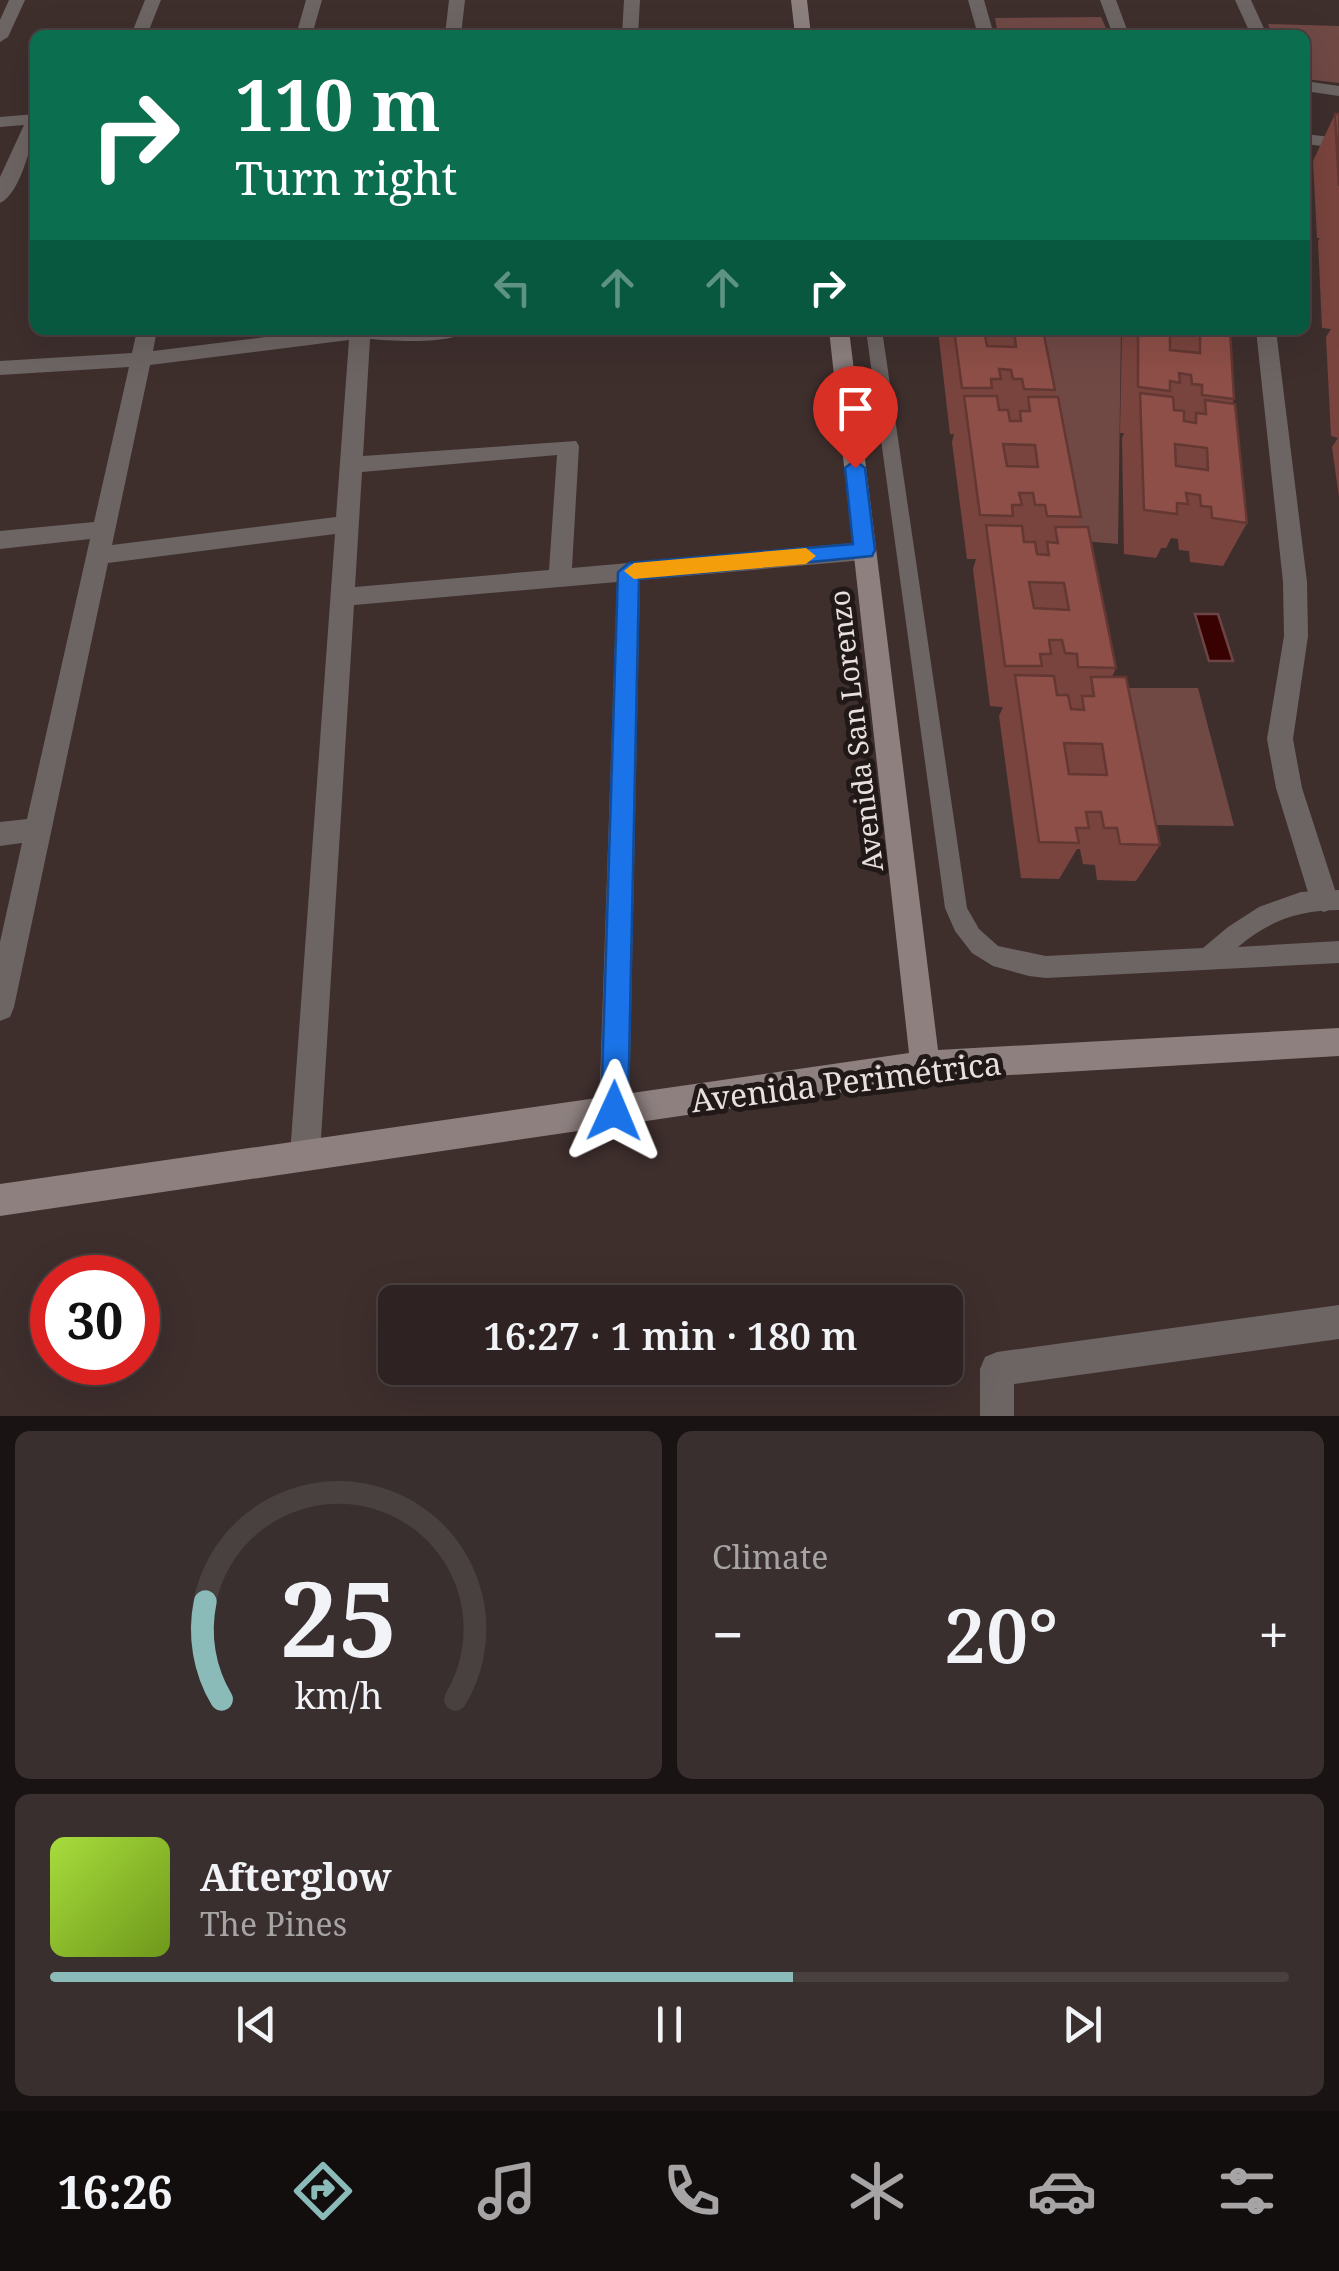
<!DOCTYPE html>
<html lang="en">
<head>
<meta charset="utf-8">
<style>
  :root { --surface:#2e2322; --page:#3a2f2f; --text:#f1f3f6; --muted:#a7a4a5; --line:#494040; --accent:#8bbbb9 }
  body { margin:0; font-family:"Noto Serif",serif; background:var(--page); color:var(--text); height:100vh; display:flex; flex-direction:column; font-size:38px; white-space:nowrap }
  * { box-sizing:border-box; margin:0 }
  p { font-size:32px; color:var(--muted) }
  .icon { flex:none; width:55px; height:55px; fill:none; stroke:currentColor; stroke-width:2; stroke-linecap:round; stroke-linejoin:round }
  .map { position:relative; height:1416px; overflow:hidden }
  .details { display:flex; flex-direction:column; gap:15px; padding:15px; background:#191313; flex:1 }
  .details>* { flex:none }
  .top-card { position:absolute; left:30px; top:30px; width:1280px; height:305px; border-radius:15px; box-shadow:0 10px 40px #0002,0 0 0 2px var(--line); background:#0b6e4f; color:#fff; overflow:hidden }
  .speed { position:absolute; left:30px; top:1255px; display:flex; gap:20px; font-size:50px; font-weight:700; text-align:center }
  .speed>* { display:grid; place-content:center; width:130px; height:130px; border-radius:50%; background:var(--surface); box-shadow:0 10px 40px #0002,0 0 0 2px var(--line); line-height:1 }
  .speed .limit { border:15px solid #d22; background:#fff; color:#111 }
  .pin { position:absolute; display:grid; place-items:center; width:85px; height:85px; color:#fff; margin:-102px -42px; border-radius:50% 50% 50% 0; rotate:-45deg; box-shadow:0 0 10px #0007 }
  .pin .icon { rotate:45deg }
  .me { position:absolute; width:110px; margin:-55px; rotate:1deg; stroke-linejoin:round; filter:drop-shadow(0 0 8px #0008) }
  .turn { display:flex; align-items:center; gap:35px; height:210px; padding:0 40px; font-size:45px }
  .turn .icon { width:130px; height:130px; stroke-width:2.5 }
  .turn b { display:block; font-size:70px; line-height:85px }
  .lanes { display:flex; align-items:center; height:95px; padding:0 40px; background:#0003; justify-content:center; gap:50px; direction:ltr }
  .lanes .off { opacity:.35 }
  .big { font-size:75px; font-weight:600; line-height:1.1 }
  .details .widget { flex:1; display:flex; flex-direction:column; justify-content:center; gap:15px; min-width:0; padding:0 35px; border-radius:15px; background:var(--page) }
  .details .dial { align-items:center; gap:0 }
  .dial svg { height:260px; overflow:visible; fill:none; stroke:var(--line); stroke-width:7; stroke-linecap:round; text-anchor:middle }
  .dial text { fill:var(--text); stroke:none }
  .song { display:flex; align-items:center; gap:30px }
  .cover { width:120px; height:120px; border-radius:15px; background:linear-gradient(135deg,hsl(80 70% 55%),hsl(80 70% 35%)) }
  .played { height:10px; border-radius:5px; background:linear-gradient(90deg,var(--accent) 60%,var(--line) 60%) }
  .keys { display:flex; justify-content:space-around; direction:ltr }
  .heat { display:flex; justify-content:space-between; align-items:center; font-size:55px; direction:ltr }
  .details .tiles { flex:1; display:grid; gap:15px; grid-template-columns:1fr 1fr }
  .widget:last-child { grid-column:span 2 }
  .trip { position:absolute; left:378px; top:1285px; width:585px; height:100px; border-radius:15px; background:var(--surface); box-shadow:0 10px 40px #0002,0 0 0 2px var(--line); font-weight:600; line-height:100px; text-align:center }
  .menu { display:flex; height:160px; justify-content:space-around; align-items:center; background:#120e0e; color:var(--muted) }
  .menu .icon { width:70px; height:70px }
  .menu .active { color:var(--accent) }
  .menu b { font-size:45px; color:var(--text) }
  .map>svg:first-child { display:block }
  .green { fill:#704945 }
  .water { fill:#380102; stroke:#6d4444; stroke-width:2.5 }
  .lines { fill:none; stroke-linecap:round; stroke-linejoin:round }
  .lane { fill:#6d6564; fill-rule:evenodd }
  .street { fill:#6d6564; fill-rule:evenodd }
  .secondary { fill:#8d807f; fill-rule:evenodd }
  .wall { fill:#7a443e }
  .building { fill:#8e4f48; stroke:#633732; stroke-width:2.5; fill-rule:evenodd }
  .route { fill:#1a73e8; stroke:#114b97; stroke-width:2.5 }
  .slow { fill:#f59e0b }
  .labels { text-anchor:middle; dominant-baseline:central; stroke-width:10; stroke-linejoin:round; paint-order:stroke }
  .street-label { font-size:28px; fill:#e9dfdd; stroke:#201918 }
  .near-street-label { font-size:32px; fill:#e9dfdd; stroke:#201918 }
</style>
</head>
<body>
<div class="map">
<svg width="1339" height="1416" viewBox="0 0 1339 1416">
  <rect width="100%" height="100%" fill="#3e2f2d"/>
  <path class="green" d="M 1101,17 L 1109,35 L 998,35 L 995,18 Z
    M 1268,24 L 1339,26 L 1339,83 L 1305,79 L 1305,35 L 1272,35 Z
    M 1026,330 L 1121,330 L 1118,544 L 1072,540 Z
    M 1123,688 L 1198,688 L 1234,826 L 1154,825 Z"/>
  <path class="water" d="M 1195,614 L 1218,614 L 1233,661 L 1209,661 Z"/>
  <g class="lines">
    <path class="lane" d="M 866,330 L 882,330 L 967,908 L 979,929 L 998,946 L 1046,956 L 1203,948 L 1228,927 L 1259,907 L 1301,892 L 1339,890 L 1339,910 C 1299,910 1268,921 1238,947 L 1339,941 L 1339,963 L 1046,978 L 1029,976 L 993,966 L 972,953 L 955,931 L 945,908 Z"/>
    <path class="street" d="M 9,0 L 25,0 L 8,37 L 0,42 L 0,20 Z
      M 145,0 L 161,0 L 147,35 L 131,35 Z
      M 306,0 L 322,0 L 312,35 L 296,35 Z
      M 449,0 L 465,0 L 461,35 L 445,35 Z
      M 624,0 L 640,0 L 638,35 L 622,35 Z
      M 968,0 L 984,0 L 994,35 L 978,35 Z
      M 1100,0 L 1116,0 L 1129,35 L 1113,35 Z
      M 1235,0 L 1251,0 L 1267,35 L 1251,35 Z
      M 1305,81 L 1339,86 L 1339,96 L 1305,91 Z
      M 35,114 C 35,136 21,194 0,203 L 0,177 L 24,125 L 0,127 L 0,117 Z
      M 1305,134 L 1339,138 L 1339,148 L 1305,144 Z
      M 137,330 L 157,330 L 153,351 L 322,330 L 469,330 C 453,345 392,341 370,339 L 363,456 L 576,441 L 579,446 L 572,568 L 864,542 L 872,545 L 875,551 L 872,557 L 864,560 L 640,580 L 629,1111 L 625,1122 L 614,1126 L 603,1122 L 599,1111 L 617,582 L 354,605 L 320,1155 L 316,1166 L 305,1170 L 294,1166 L 290,1155 L 335,534 L 108,563 L 14,1007 L 10,1017 L 0,1021 L 0,942 L 22,843 L 0,846 L 0,822 L 27,819 L 90,539 L 0,549 L 0,531 L 94,522 L 129,367 L 0,375 L 0,361 L 132,353 ZM 349,340 L 336,517 L 112,545 L 150,365 ZM 557,455 L 549,570 L 355,587 L 362,472 Z
      M 1256,330 L 1276,330 L 1307,582 L 1308,636 L 1293,739 L 1302,788 L 1338,899 L 1334,908 L 1324,912 L 1314,908 L 1310,899 L 1276,788 L 1267,739 L 1284,636 L 1283,582 Z
      M 1339,1305 L 1339,1339 L 1014,1384 L 1014,1416 L 980,1416 L 980,1369 L 985,1357 L 997,1352 Z"/>
    <path class="secondary" d="M 791,0 L 807,0 L 811,35 L 795,35 Z
      M 829,330 L 849,330 L 938,1050 L 1339,1028 L 1339,1056 L 925,1080 L 0,1216 L 0,1184 L 909,1053 Z"/>
  </g>
  <path class="wall" d="M 1335,114 L 1339,114 L 1339,497 L 1332,447 L 1338,438 L 1331,436 L 1326,337 L 1331,329 L 1322,328 L 1318,241 L 1320,238 L 1317,238 L 1313,161 Z
    M 938,330 L 1043,330 L 1055,390 L 1053,397 L 1081,517 L 1077,527 L 1116,668 L 1112,677 L 1160,845 L 1136,881 L 1097,880 L 1095,865 L 1083,864 L 1080,849 L 1077,849 L 1059,879 L 1021,878 L 999,716 L 1003,707 L 990,706 L 973,569 L 976,559 L 967,559 L 952,442 L 954,434 L 950,434 Z
    M 1122,330 L 1230,330 L 1234,399 L 1232,404 L 1247,523 L 1223,566 L 1190,562 L 1189,551 L 1179,550 L 1178,539 L 1171,538 L 1166,548 L 1161,548 L 1156,558 L 1124,554 L 1122,438 L 1124,433 L 1120,433 Z"/>
  <path class="building" d="M 1335,114 L 1339,114 L 1339,186 Z
    M 954,330 L 984,330 L 987,346 L 1016,347 L 1014,330 L 1043,330 L 1055,390 L 1024,389 L 1022,379 L 1013,379 L 1011,370 L 999,369 L 1001,379 L 991,379 L 992,388 L 962,388 Z
    M 1138,330 L 1230,330 L 1234,399 L 1202,395 L 1202,385 L 1192,384 L 1191,375 L 1179,373 L 1180,383 L 1170,381 L 1170,391 L 1138,387 ZM 1170,331 L 1200,335 L 1200,353 L 1170,350 Z
    M 1140,393 L 1173,397 L 1174,410 L 1184,411 L 1184,421 L 1196,423 L 1196,413 L 1206,414 L 1205,400 L 1235,404 L 1247,523 L 1212,518 L 1211,507 L 1201,506 L 1200,495 L 1186,493 L 1188,504 L 1177,503 L 1177,514 L 1144,510 ZM 1175,444 L 1207,448 L 1208,470 L 1176,466 Z
    M 964,396 L 997,396 L 999,410 L 1008,410 L 1010,421 L 1021,421 L 1020,411 L 1030,411 L 1028,397 L 1058,397 L 1081,517 L 1047,516 L 1045,505 L 1035,505 L 1033,493 L 1019,493 L 1022,505 L 1012,505 L 1013,516 L 980,515 ZM 1003,444 L 1035,445 L 1038,467 L 1007,466 Z
    M 986,525 L 1022,526 L 1024,542 L 1035,542 L 1037,554 L 1049,555 L 1047,542 L 1058,543 L 1055,527 L 1088,527 L 1116,668 L 1078,667 L 1077,654 L 1065,653 L 1062,640 L 1049,640 L 1051,654 L 1040,654 L 1042,666 L 1005,666 ZM 1029,582 L 1064,583 L 1069,610 L 1034,608 Z
    M 1015,675 L 1054,676 L 1057,695 L 1068,695 L 1071,709 L 1084,710 L 1082,696 L 1094,696 L 1091,677 L 1126,677 L 1160,845 L 1120,844 L 1117,828 L 1104,828 L 1101,812 L 1086,812 L 1089,828 L 1076,828 L 1079,843 L 1039,842 ZM 1064,743 L 1102,744 L 1107,775 L 1069,774 Z"/>
  <path class="route" d="M 855,460 L 865,468 L 875,550 L 872,556 L 639,579 L 628,1111 L 624,1121 L 614,1125 L 605,1121 L 601,1111 L 618,572 L 629,563 L 853,544 L 845,468 Z"/>
  <path class="slow" d="M 806,548 L 816,556 L 806,564 L 634,579 L 624,571 L 634,563 Z"/>
  <g class="labels">
    <g class="street-label">
      <text transform="translate(855 731) rotate(-97)">Avenida San Lorenzo</text>
    </g>
    <g class="near-street-label">
      <text transform="translate(846 1081) rotate(-7)">Avenida Perimétrica</text>
    </g>
  </g>
</svg>
<div class="speed"><div class="limit">30</div></div>
<div class="pin" style="left:855px;top:468px;background:#d93025"><svg class="icon" aria-label="arrive" viewBox="0 0 24 24"><path d="M6 21V4h12l-3 4 3 4H6"/></svg></div>
<svg class="me" style="left:614px;top:1111px" viewBox="-20 -20 40 40"><path d="M0-17L14 15 0 8-14 15z" fill="#1a73e8" stroke="#fff" stroke-width="4"/></svg>
<div class="trip">16:27 · 1 min · 180 m</div>
<div class="top-card">
<div class="turn"><svg class="icon" aria-label="right" viewBox="0 0 24 24"><path d="M7 20v-9h11M14 6l5 5-5 5"/></svg><div><b>110 m</b>Turn right</div></div>
<div class="lanes"><svg class="icon off" aria-label="left" viewBox="0 0 24 24"><path d="M17 20v-9H6M10 6l-5 5 5 5"/></svg><svg class="icon off" aria-label="ahead" viewBox="0 0 24 24"><path d="M12 20V5M6 11l6-6 6 6"/></svg><svg class="icon off" aria-label="ahead" viewBox="0 0 24 24"><path d="M12 20V5M6 11l6-6 6 6"/></svg><svg class="icon" aria-label="right" viewBox="0 0 24 24"><path d="M7 20v-9h11M14 6l5 5-5 5"/></svg></div>
</div>
</div>
<section class="details">
<div class="tiles">
<div class="widget dial"><svg viewBox="0 0 100 80">
<path d="M14 69A42 42 0 1 1 86 69"/>
<path d="M14 69A42 42 0 0 1 9 39" stroke="#8bbbb9"/>
<text x="50" y="56" font-size="32" font-weight="700">25</text>
<text x="50" y="72" font-size="11">km/h</text>
</svg></div>
<div class="widget"><p>Climate</p>
<div class="heat"><a>−</a><b class="big">20°</b><a>+</a></div>
</div>
<div class="widget">
<div class="song"><i class="cover"></i><div><b>Afterglow</b><p>The Pines</p></div></div>
<div class="played"></div>
<div class="keys"><svg class="icon" aria-label="previous" viewBox="0 0 24 24"><path d="M18 5L8 12l10 7zM5 5v14"/></svg><svg class="icon" aria-label="pause" viewBox="0 0 24 24"><path d="M8 5v14M16 5v14"/></svg><svg class="icon" aria-label="next" viewBox="0 0 24 24"><path d="M6 5l10 7-10 7zM19 5v14"/></svg></div>
</div>
</div>
</section>
<nav class="menu">
<b>16:26</b>
<svg class="icon active" aria-label="directions" viewBox="0 0 24 24"><path d="M12 3l9 9-9 9-9-9zM9 14v-3h6M13 9l2 2-2 2"/></svg>
<svg class="icon" aria-label="music" viewBox="0 0 24 24"><path d="M9 18V5l10-2v13"/><circle cx="6" cy="18" r="3"/><circle cx="16" cy="16" r="3"/></svg>
<svg class="icon" aria-label="phone" viewBox="0 0 24 24"><path d="M5 4h4l2 5-3 2q2 4 5 5l2-3 5 2v4C11 20 4 13 5 4z"/></svg>
<svg class="icon" aria-label="climate" viewBox="0 0 24 24"><path d="M12 3v18M4 7l16 10M4 17L20 7"/></svg>
<svg class="icon" aria-label="car" viewBox="0 0 24 24"><path d="M5 17H2v-5l4-1 3-4h7l3 4 3 1v5h-3M9 17h6M6 11h13"/><circle cx="7" cy="17" r="2"/><circle cx="17" cy="17" r="2"/></svg>
<svg class="icon" aria-label="filters" viewBox="0 0 24 24"><path d="M4 7h16M4 17h16"/><circle cx="9" cy="7" r="2"/><circle cx="15" cy="17" r="2"/></svg>
</nav>
</body>
</html>
